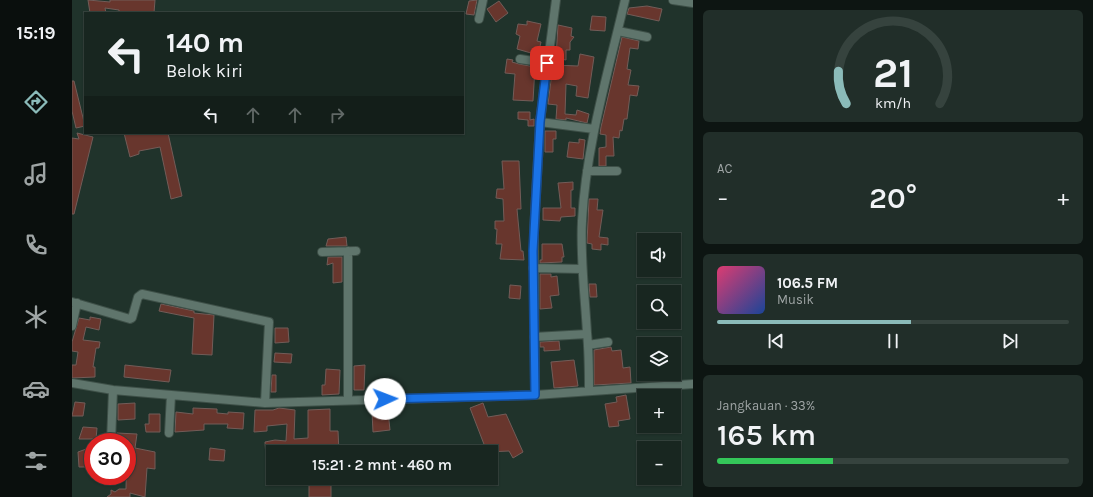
<!DOCTYPE html>
<html lang="id">
<head>
<meta charset="utf-8">
<style>
  :root { --surface:#182620; --page:#212e29; --text:#f1f3f6; --muted:#9fa5a5; --line:#36433e; --accent:#8bbbb9 }
  body { margin:0; font-family:Karla,sans-serif; background:var(--page); color:var(--text); height:100vh; display:flex; flex-direction:column; font-size:15px; white-space:nowrap }
  * { box-sizing:border-box; margin:0 }
  p { font-size:13px; color:var(--muted) }
  .icon { flex:none; width:22px; height:22px; fill:none; stroke:currentColor; stroke-width:2; stroke-linecap:round; stroke-linejoin:round }
  .map { position:relative; flex:1; overflow:hidden }
  .side { display:flex; flex-direction:column; gap:10px; padding:10px; background:#0d1512; width:400px }
  .side>* { flex:none }
  .hud { position:absolute; left:12px; top:12px; width:380px; height:122px; border-radius:0px; box-shadow:0 1px 3px #0004,0 0 0 1px var(--line); background:#182620; color:var(--text); overflow:hidden }
  .fabs { position:absolute; left:565px; top:233px; display:grid; gap:8px }
  .fabs a { display:grid; place-items:center; width:44px; height:44px; border-radius:0px; background:var(--surface); box-shadow:0 1px 3px #0004,0 0 0 1px var(--line); font-size:20px }
  .speed { position:absolute; left:12px; top:433px; display:flex; gap:8px; font-size:20px; font-weight:700; text-align:center }
  .speed>* { display:grid; place-content:center; width:52px; height:52px; border-radius:50%; background:var(--surface); box-shadow:0 1px 3px #0004,0 0 0 1px var(--line); line-height:1 }
  .speed .limit { border:6px solid #d22; background:#fff; color:#111 }
  .pin { position:absolute; display:grid; place-items:center; width:34px; height:34px; color:#fff; margin:-17px; border-radius:8px; box-shadow:0 2px 6px #0006 }
  .me { position:absolute; width:44px; margin:-22px; rotate:88deg; stroke-linejoin:round; filter:drop-shadow(0 0 3px #0008) }
  .turn { display:flex; align-items:center; gap:14px; height:84px; padding:0 16px; font-size:18px }
  .turn .icon { width:52px; height:52px; stroke-width:2.5 }
  .turn b { display:block; font-size:28px; line-height:34px }
  .lanes { display:flex; align-items:center; height:38px; padding:0 16px; background:#0003; justify-content:center; gap:20px; direction:ltr }
  .lanes .off { opacity:.35 }
  .big { font-size:30px; font-weight:600; line-height:1.1 }
  .side .tile { flex:1; display:flex; flex-direction:column; justify-content:center; gap:6px; min-width:0; padding:0 14px; border-radius:6px; background:var(--page) }
  .side .dial { align-items:center; gap:0 }
  .dial svg { height:104px; overflow:visible; fill:none; stroke:var(--line); stroke-width:7; stroke-linecap:round; text-anchor:middle }
  .dial text { fill:var(--text); stroke:none }
  .song { display:flex; align-items:center; gap:12px }
  .cover { width:48px; height:48px; border-radius:6px; background:linear-gradient(135deg,hsl(340 70% 55%),hsl(220 70% 35%)) }
  .played { height:4px; border-radius:2px; background:linear-gradient(90deg,var(--accent) 55%,var(--line) 55%) }
  .keys { display:flex; justify-content:space-around; direction:ltr }
  .heat { display:flex; justify-content:space-between; align-items:center; font-size:22px; direction:ltr }
  .charge { height:6px; border-radius:3px; background:linear-gradient(90deg,#34c759 33%,var(--line) 0) }
  .trip { position:absolute; left:194px; top:445px; width:232px; height:40px; border-radius:0px; background:var(--surface); box-shadow:0 1px 3px #0004,0 0 0 1px var(--line); font-weight:600; line-height:40px; text-align:center }
  main { display:flex; flex:1; min-height:0 }
  .menu { display:flex; flex-direction:column; width:72px; justify-content:space-around; align-items:center; background:#0a0f0d; color:var(--muted) }
  .menu .icon { width:28px; height:28px }
  .menu .selected { color:var(--accent) }
  .menu b { font-size:18px; color:var(--text) }
  .map>svg:first-child { display:block }
  .building { fill:#68362d; stroke:#725c58 }
  .lines { fill:none; stroke-linecap:round; stroke-linejoin:round }
  .minor-casing { stroke:#3e5048; stroke-width:10 }
  .minor { stroke:#5f756c; stroke-width:8 }
  .route-casing { stroke:#114b97; stroke-width:10 }
  .route { stroke:#1a73e8; stroke-width:7 }
</style>
</head>
<body>
<main>
<nav class="menu">
<b>15:19</b>
<svg class="icon selected" aria-label="directions" viewBox="0 0 24 24"><path d="M12 3l9 9-9 9-9-9zM9 14v-3h6M13 9l2 2-2 2"/></svg>
<svg class="icon" aria-label="music" viewBox="0 0 24 24"><path d="M9 18V5l10-2v13"/><circle cx="6" cy="18" r="3"/><circle cx="16" cy="16" r="3"/></svg>
<svg class="icon" aria-label="phone" viewBox="0 0 24 24"><path d="M5 4h4l2 5-3 2q2 4 5 5l2-3 5 2v4C11 20 4 13 5 4z"/></svg>
<svg class="icon" aria-label="climate" viewBox="0 0 24 24"><path d="M12 3v18M4 7l16 10M4 17L20 7"/></svg>
<svg class="icon" aria-label="car" viewBox="0 0 24 24"><path d="M5 17H2v-5l4-1 3-4h7l3 4 3 1v5h-3M9 17h6M6 11h13"/><circle cx="7" cy="17" r="2"/><circle cx="17" cy="17" r="2"/></svg>
<svg class="icon" aria-label="filters" viewBox="0 0 24 24"><path d="M4 7h16M4 17h16"/><circle cx="9" cy="7" r="2"/><circle cx="15" cy="17" r="2"/></svg>
</nav>
<div class="map">
<svg width="621" height="497" viewBox="0 0 621 497">
  <rect width="100%" height="100%" fill="#20332b"/>
  <path class="building" d="M 16,0 L 38,2 L 38,0 L 83,0 L 82,13 L 55,13 L 47,12 L 47,10 L 33,8 L 34,13 L 18,13 Z
    M 405,0 L 402,15 L 394,14 L 397,1 Z
    M 427,1 L 436,13 L 424,22 L 415,9 Z
    M 575,6 L 590,9 L 587,21 L 555,14 L 557,8 Z
    M 520,16 L 534,17 L 533,31 L 518,30 Z
    M 455,21 L 469,24 L 465,41 L 469,42 L 466,55 L 445,49 L 448,36 L 444,34 L 446,24 L 455,25 Z
    M 486,25 L 500,28 L 499,36 L 502,37 L 498,42 L 498,50 L 494,50 L 494,60 L 484,58 Z
    M 550,37 L 567,41 L 566,49 L 558,48 L 555,69 L 559,70 L 556,85 L 567,86 L 565,96 L 558,95 L 555,119 L 552,119 L 550,131 L 548,130 L 547,138 L 541,137 L 542,156 L 534,156 L 534,166 L 527,166 L 527,148 L 534,147 L 534,135 L 528,134 L 529,127 Z
    M 508,54 L 522,57 L 516,98 L 504,96 L 505,86 L 494,84 L 493,114 L 504,115 L 505,110 L 517,114 L 515,123 L 494,118 L 494,120 L 484,119 L 485,105 L 476,104 L 481,65 L 506,66 Z
    M 435,59 L 441,60 L 440,62 L 447,64 L 463,67 L 461,101 L 441,100 L 443,74 L 433,73 Z
    M 0,81 L 2,81 L 13,126 L 4,128 L 0,111 Z
    M 446,112 L 458,112 L 458,120 L 462,119 L 462,126 L 456,126 L 456,120 L 446,119 Z
    M 473,131 L 484,131 L 484,139 L 481,139 L 481,152 L 473,152 Z
    M 5,133 L 21,137 L 2,214 L 0,214 L 0,138 L 7,139 Z
    M 52,133 L 96,133 L 110,196 L 99,199 L 88,147 L 67,151 L 67,154 L 58,157 Z
    M 507,139 L 513,140 L 511,159 L 495,157 L 497,142 L 507,143 Z
    M 430,161 L 447,161 L 449,209 L 445,209 L 446,220 L 449,251 L 451,251 L 452,260 L 428,259 L 430,244 L 424,244 L 425,229 L 423,229 L 423,221 L 432,221 L 431,199 L 424,198 L 425,189 L 432,189 Z
    M 501,182 L 501,190 L 499,190 L 499,208 L 503,208 L 503,216 L 489,217 L 488,221 L 471,220 L 471,208 L 489,208 L 486,183 Z
    M 517,199 L 526,199 L 525,210 L 531,210 L 527,237 L 536,238 L 536,245 L 529,244 L 529,250 L 520,249 L 520,244 L 515,243 Z
    M 274,237 L 275,246 L 254,246 L 256,239 Z
    M 470,244 L 490,244 L 492,257 L 490,257 L 490,262 L 468,263 L 468,260 L 470,260 Z
    M 256,257 L 270,257 L 270,282 L 261,283 L 261,263 L 255,265 Z
    M 468,274 L 479,274 L 479,277 L 485,276 L 487,295 L 478,296 L 480,308 L 468,309 Z
    M 517,284 L 524,284 L 525,297 L 518,297 Z
    M 438,285 L 449,286 L 448,299 L 437,298 Z
    M 89,304 L 122,311 L 122,313 L 142,315 L 140,355 L 120,354 L 122,318 L 87,311 Z
    M 18,317 L 29,319 L 27,330 L 14,327 L 11,340 L 28,342 L 27,348 L 24,348 L 21,367 L 23,367 L 23,377 L 0,378 L 0,365 L 4,365 L 6,352 L 0,351 L 0,342 L 7,318 L 18,320 Z
    M 203,328 L 216,328 L 217,342 L 203,343 Z
    M 487,341 L 488,350 L 472,351 L 472,347 L 468,347 L 468,342 Z
    M 539,347 L 540,351 L 549,350 L 551,368 L 558,367 L 559,383 L 522,385 L 522,350 Z
    M 203,353 L 220,354 L 219,363 L 202,362 Z
    M 502,360 L 506,386 L 482,388 L 479,362 Z
    M 53,365 L 99,370 L 97,382 L 52,377 Z
    M 293,365 L 292,390 L 282,390 L 282,366 Z
    M 254,369 L 268,370 L 267,394 L 250,395 L 250,385 L 253,385 Z
    M 200,375 L 204,375 L 204,392 L 199,392 Z
    M 554,395 L 558,419 L 546,421 L 547,426 L 537,427 L 533,404 L 545,402 L 544,397 Z
    M 3,402 L 13,403 L 11,416 L 0,416 Z
    M 63,403 L 63,419 L 46,420 L 46,404 Z
    M 411,403 L 416,417 L 434,414 L 451,452 L 441,458 L 437,451 L 415,452 L 398,408 Z
    M 121,408 L 145,409 L 145,413 L 156,414 L 156,412 L 172,413 L 171,429 L 155,428 L 156,424 L 132,424 L 132,430 L 103,432 L 104,412 L 121,414 Z
    M 207,408 L 223,410 L 222,439 L 236,438 L 236,410 L 258,409 L 258,431 L 266,431 L 267,452 L 201,452 L 200,473 L 195,473 L 193,442 L 203,440 L 214,441 L 215,424 L 195,426 L 195,431 L 182,432 L 183,410 L 201,410 Z
    M 316,411 L 318,430 L 301,432 L 300,412 Z
    M 77,414 L 88,414 L 88,432 L 74,432 L 73,424 L 77,424 Z
    M 11,427 L 25,428 L 24,439 L 7,439 Z
    M 45,433 L 65,434 L 63,448 L 83,452 L 83,469 L 75,468 L 73,497 L 58,493 L 58,497 L 35,497 L 39,494 L 39,490 L 43,492 L 47,489 L 54,489 L 55,442 L 46,440 Z
    M 17,448 L 17,455 L 21,455 L 21,467 L 7,467 L 6,452 Z
    M 138,448 L 153,450 L 152,461 L 137,460 Z
    M 237,478 L 259,478 L 259,497 L 237,497 Z"/>
  <g class="lines">
    <g class="minor-casing">
      <path id="minor" d="M 601,0 L 621,3
        M 407,19 L 411,0
        M 546,31 L 575,37
        M 448,59 L 475,63
        M 468,122 L 522,129
        M 515,171 L 545,171
        M 250,252 L 284,251
        M 461,268 L 510,269
        M 0,302 L 58,319 L 60,318 L 66,297 L 70,294 L 197,322 L 193,403
        M 0,326 L 5,303
        M 462,337 L 515,334
        M 516,345 L 536,342
        M 0,383 L 41,390 L 193,403 L 463,395 L 621,384
        M 517,391 C 517,372 517,352 515,333 C 513,296 508,258 510,221 C 514,146 536,73 553,0
        M 463,395 L 462,232 L 468,122 L 484,0
        M 276,400 L 276,251
        M 97,433 L 99,395
        M 39,442 L 41,390"/>
    </g>
    <use href="#minor" class="minor"/>
  </g>
  <g class="lines">
    <g class="route-casing">
      <path id="route" d="M 313,399 L 463,395 L 461,251 L 468,122 L 475,63"/>
    </g>
    <use href="#route" class="route"/>
  </g>
</svg>
<div class="fabs">
<a><svg class="icon" aria-label="sound" viewBox="0 0 24 24"><path d="M4 9h4l5-4v14l-5-4H4zM17 9q2 3 0 6"/></svg></a>
<a><svg class="icon" aria-label="search" viewBox="0 0 24 24"><circle cx="10" cy="10" r="6"/><path d="M15 15l6 6"/></svg></a>
<a><svg class="icon" aria-label="layers" viewBox="0 0 24 24"><path d="M12 4l9 5-9 5-9-5zM3 14l9 5 9-5"/></svg></a>
<a>+</a>
<a>−</a>
</div>
<div class="speed"><div class="limit">30</div></div>
<div class="pin" style="left:475px;top:63px;background:#d93025"><svg class="icon" aria-label="arrive" viewBox="0 0 24 24"><path d="M6 21V4h12l-3 4 3 4H6"/></svg></div>
<svg class="me" style="left:313px;top:399px" viewBox="-20 -20 40 40"><circle r="19" fill="#fff"/><path d="M0-13L10 11 0 6-10 11z" fill="#1a73e8"/></svg>
<div class="trip">15:21 · 2 mnt · 460 m</div>
<div class="hud">
<div class="turn"><svg class="icon" aria-label="left" viewBox="0 0 24 24"><path d="M17 20v-9H6M10 6l-5 5 5 5"/></svg><div><b>140 m</b>Belok kiri</div></div>
<div class="lanes"><svg class="icon" aria-label="left" viewBox="0 0 24 24"><path d="M17 20v-9H6M10 6l-5 5 5 5"/></svg><svg class="icon off" aria-label="ahead" viewBox="0 0 24 24"><path d="M12 20V5M6 11l6-6 6 6"/></svg><svg class="icon off" aria-label="ahead" viewBox="0 0 24 24"><path d="M12 20V5M6 11l6-6 6 6"/></svg><svg class="icon off" aria-label="right" viewBox="0 0 24 24"><path d="M7 20v-9h11M14 6l5 5-5 5"/></svg></div>
</div>
</div>
<section class="side">
<div class="tile dial"><svg viewBox="0 0 100 80">
<path d="M14 69A42 42 0 1 1 86 69"/>
<path d="M14 69A42 42 0 0 1 8 44" stroke="#8bbbb9"/>
<text x="50" y="56" font-size="32" font-weight="700">21</text>
<text x="50" y="72" font-size="11">km/h</text>
</svg></div>
<div class="tile"><p>AC</p>
<div class="heat"><a>−</a><b class="big">20°</b><a>+</a></div>
</div>
<div class="tile">
<div class="song"><i class="cover"></i><div><b>106.5 FM</b><p>Musik</p></div></div>
<div class="played"></div>
<div class="keys"><svg class="icon" aria-label="previous" viewBox="0 0 24 24"><path d="M18 5L8 12l10 7zM5 5v14"/></svg><svg class="icon" aria-label="pause" viewBox="0 0 24 24"><path d="M8 5v14M16 5v14"/></svg><svg class="icon" aria-label="next" viewBox="0 0 24 24"><path d="M6 5l10 7-10 7zM19 5v14"/></svg></div>
</div>
<div class="tile"><p>Jangkauan · 33%</p><b class="big">165 km</b><div class="charge"></div></div>
</section>
</main>
</body>
</html>
